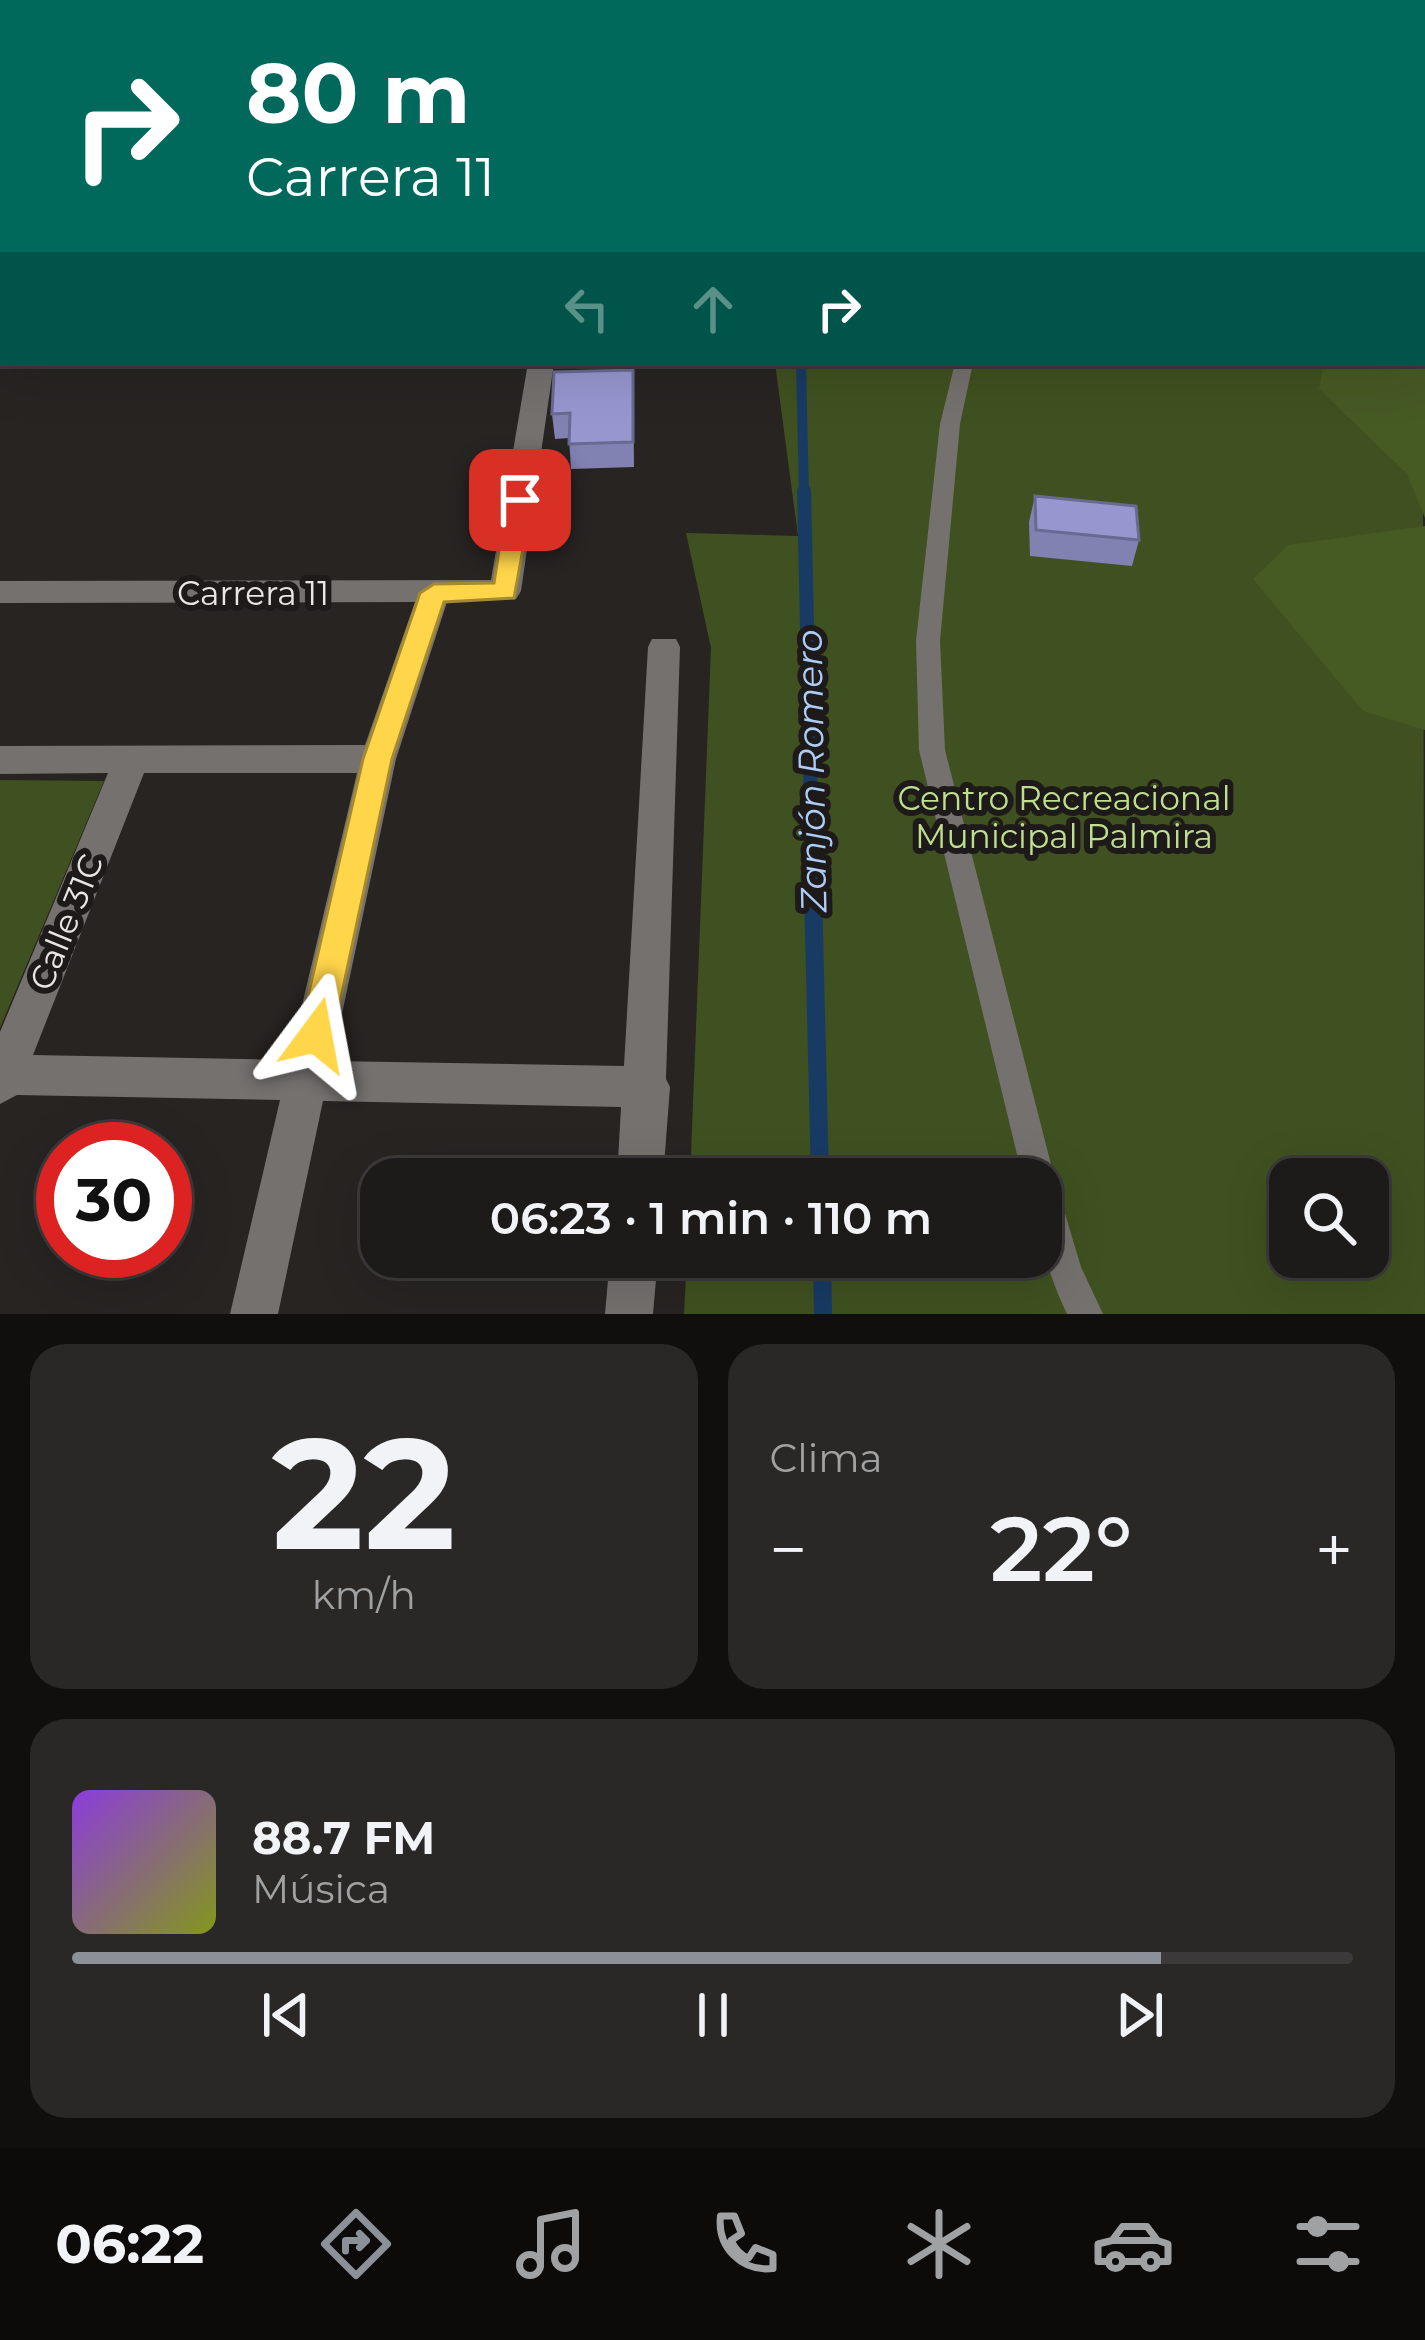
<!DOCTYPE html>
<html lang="es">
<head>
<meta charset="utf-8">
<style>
  :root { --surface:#1d1b1a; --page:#2a2827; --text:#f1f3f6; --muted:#a0a1a2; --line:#3b3939; --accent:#8c9099 }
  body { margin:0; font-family:Montserrat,sans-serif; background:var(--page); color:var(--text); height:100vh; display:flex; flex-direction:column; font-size:45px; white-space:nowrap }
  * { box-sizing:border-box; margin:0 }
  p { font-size:39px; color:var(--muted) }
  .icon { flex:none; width:66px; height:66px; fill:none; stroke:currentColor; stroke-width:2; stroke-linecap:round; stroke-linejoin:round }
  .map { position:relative; height:1314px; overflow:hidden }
  .sheet { display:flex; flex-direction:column; gap:30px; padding:30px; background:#100f0e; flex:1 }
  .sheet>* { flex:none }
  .guide { position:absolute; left:0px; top:0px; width:1425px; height:366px; box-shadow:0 12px 48px #0002,0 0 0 3px var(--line); background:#00695c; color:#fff; overflow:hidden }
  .controls { position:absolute; left:1269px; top:1158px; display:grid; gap:24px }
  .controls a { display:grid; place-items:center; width:120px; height:120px; border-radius:24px; background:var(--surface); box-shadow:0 12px 48px #0002,0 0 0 3px var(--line); font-size:60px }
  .speed { position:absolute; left:36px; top:1122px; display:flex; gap:24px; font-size:60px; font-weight:700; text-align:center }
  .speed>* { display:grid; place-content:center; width:156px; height:156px; border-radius:50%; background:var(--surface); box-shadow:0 12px 48px #0002,0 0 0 3px var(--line); line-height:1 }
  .speed .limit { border:18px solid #d22; background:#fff; color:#111 }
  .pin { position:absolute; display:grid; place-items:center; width:102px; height:102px; color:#fff; margin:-51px; border-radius:24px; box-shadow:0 6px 18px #0006 }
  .me { position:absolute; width:132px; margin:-66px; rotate:13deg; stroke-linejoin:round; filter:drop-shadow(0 0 9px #0008) }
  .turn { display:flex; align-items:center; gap:42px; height:252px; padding:0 48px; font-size:54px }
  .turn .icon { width:156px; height:156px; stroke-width:2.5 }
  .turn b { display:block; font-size:84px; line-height:102px }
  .lanes { display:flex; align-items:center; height:114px; padding:0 48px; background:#0003; justify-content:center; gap:60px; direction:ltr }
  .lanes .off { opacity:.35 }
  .big { font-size:90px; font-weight:600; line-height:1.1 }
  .sheet .widget { flex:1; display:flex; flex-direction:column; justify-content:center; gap:18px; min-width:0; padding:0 42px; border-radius:36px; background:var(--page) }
  .sheet .dial { align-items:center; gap:0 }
  .dial b { font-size:156px; line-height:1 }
  .song { display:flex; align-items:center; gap:36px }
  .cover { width:144px; height:144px; border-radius:18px; background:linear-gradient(135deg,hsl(270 70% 55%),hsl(70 70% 35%)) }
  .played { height:12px; border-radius:6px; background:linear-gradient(90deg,var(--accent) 85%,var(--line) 85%) }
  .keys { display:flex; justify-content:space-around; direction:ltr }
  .heat { display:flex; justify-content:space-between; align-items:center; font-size:66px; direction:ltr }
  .sheet .tiles { flex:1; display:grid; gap:30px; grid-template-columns:1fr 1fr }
  .widget:last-child { grid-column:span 2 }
  .trip { position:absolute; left:360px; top:1158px; width:702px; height:120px; border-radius:36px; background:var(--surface); box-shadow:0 12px 48px #0002,0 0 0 3px var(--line); font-weight:600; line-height:120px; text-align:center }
  .dock { display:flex; height:192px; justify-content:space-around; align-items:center; background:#0c0b0a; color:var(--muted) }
  .dock .icon { width:84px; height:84px }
  .dock .on { color:var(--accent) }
  .dock b { font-size:54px; color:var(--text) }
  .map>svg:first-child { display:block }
  .green { fill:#3f5120; fill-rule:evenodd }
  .forest { fill:#465a24 }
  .water { fill:#183b64 }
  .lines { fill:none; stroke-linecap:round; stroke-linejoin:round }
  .stream-far3 { stroke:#183b64; stroke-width:8 }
  .stream-far2 { stroke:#183b64; stroke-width:10 }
  .stream-far1 { stroke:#183b64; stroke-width:14 }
  .stream { stroke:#183b64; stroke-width:18 }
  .service { fill:#75716f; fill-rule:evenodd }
  .minor { fill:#75716f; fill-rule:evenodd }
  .secondary { fill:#75716f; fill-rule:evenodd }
  .wall { fill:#8182b2 }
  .building { fill:#9697cf; stroke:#696a91; stroke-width:3 }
  .route { fill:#ffd54a; stroke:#a68a30; stroke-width:3 }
  .labels { text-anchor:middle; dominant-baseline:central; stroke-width:12; stroke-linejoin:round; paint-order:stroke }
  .street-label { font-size:33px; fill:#e8e6e5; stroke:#1e1a19 }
  .park-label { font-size:33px; fill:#bedf8d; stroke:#1e1a19 }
  .water-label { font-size:36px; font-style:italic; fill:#accdf6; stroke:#1e1a19 }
</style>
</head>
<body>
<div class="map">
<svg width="1425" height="1314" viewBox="0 0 1425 1314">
  <rect width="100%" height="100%" fill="#272422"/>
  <path class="green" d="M 26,0 L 1318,0 L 1323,3 L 23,3 Z
    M 1422,67 L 1425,1314 L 684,1314 L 687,1257 L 1041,1257 L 1041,1179 L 690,1179 L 711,648 L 686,533 L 798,536 L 775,363 L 1422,363 ZM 1290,1179 L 1368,1179 L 1368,1257 L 1290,1257 Z
    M 0,780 L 104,781 L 0,1028 Z"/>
  <path class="forest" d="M 1422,80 L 1425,82 L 1425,518 L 1407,474 L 1319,389 L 1324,363 L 1422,363 Z
    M 1425,526 L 1425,730 L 1363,711 L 1253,579 L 1288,545 Z"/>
  <path class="water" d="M 410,0 L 883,0 L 388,3 Z"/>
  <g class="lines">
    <path class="stream-far3" d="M 1184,0 L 1190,3"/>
    <path class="stream-far2" d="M 801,363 L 804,494"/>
    <path class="stream-far1" d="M 804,491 L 812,852"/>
    <path class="stream" d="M 812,849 L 820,1179
      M 822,1257 L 823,1314"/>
    <path class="service" d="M 1422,221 L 1425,222 L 1425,232 L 1422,231 Z
      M 1425,257 L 1425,267 L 1422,268 L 1422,258 Z
      M 955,363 L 973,363 L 960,424 L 940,641 L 945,750 L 1055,1180 L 1081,1267 L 1103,1314 L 1067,1314 C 1041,1258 1041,1240 1041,1179 L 1023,1179 L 919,750 L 916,641 L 940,424 Z"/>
    <path class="minor" d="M 1321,0 L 1341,0 L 1343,3 L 1323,3 Z
      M 1422,50 L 1425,51 L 1425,63 L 1422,62 Z
      M 0,325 L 3,325 L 3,341 L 0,341 Z
      M 528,363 L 554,363 L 521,591 L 516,599 L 447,602 L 396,759 L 332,1061 L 624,1066 L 648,647 L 652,639 L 676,639 L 680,647 L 666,1079 L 670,1087 L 663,1179 L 617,1179 L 621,1107 L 323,1101 L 278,1314 L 230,1314 L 280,1100 L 17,1095 L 0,1104 L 0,1032 L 108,773 L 0,774 L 0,746 L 365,745 L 415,602 L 0,603 L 0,581 L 491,580 ZM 144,773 L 357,773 L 289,1060 L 33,1055 Z
      M 610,1257 L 658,1257 L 653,1314 L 605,1314 Z"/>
    <path class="secondary" d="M 0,0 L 14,0 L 3,3 L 0,10 Z"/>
  </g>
  <path class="wall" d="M 633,370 L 634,467 L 571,469 L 569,438 L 555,439 L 552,414 Z
    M 1035,496 L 1139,540 L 1132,566 L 1030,556 L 1029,522 Z"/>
  <path class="building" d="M 633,370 L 633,442 L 569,444 L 570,413 L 552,414 L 554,372 Z
    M 1035,496 L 1136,506 L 1139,540 L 1036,530 Z"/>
  <path class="route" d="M 520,492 L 532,500 L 514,598 L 444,602 L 392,759 L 333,1035 L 328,1047 L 316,1051 L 304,1047 L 299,1035 L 363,759 L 420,593 L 434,584 L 494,583 L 507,500 Z"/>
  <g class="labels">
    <g class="street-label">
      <text x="253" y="593">Carrera 11</text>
      <text transform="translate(66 922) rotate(-68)">Calle 31C</text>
    </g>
    <g class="park-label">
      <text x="1064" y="798">Centro Recreacional<tspan x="1064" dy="38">Municipal Palmira</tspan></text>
    </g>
    <g class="water-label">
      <text transform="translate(811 771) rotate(-91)">Zanjón Romero</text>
    </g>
  </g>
</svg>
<div class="controls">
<a><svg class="icon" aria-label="search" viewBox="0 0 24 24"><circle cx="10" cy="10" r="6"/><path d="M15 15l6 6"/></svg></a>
</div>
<div class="speed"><div class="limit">30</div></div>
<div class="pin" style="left:520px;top:500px;background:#d93025"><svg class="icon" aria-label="arrive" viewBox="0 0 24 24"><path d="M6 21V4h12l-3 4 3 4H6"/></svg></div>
<svg class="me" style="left:316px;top:1035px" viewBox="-20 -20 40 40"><path d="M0-17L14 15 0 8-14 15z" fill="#ffd54a" stroke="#fff" stroke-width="4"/></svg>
<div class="trip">06:23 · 1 min · 110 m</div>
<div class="guide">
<div class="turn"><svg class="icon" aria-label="right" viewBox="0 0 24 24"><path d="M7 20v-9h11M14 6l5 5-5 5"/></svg><div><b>80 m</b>Carrera 11</div></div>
<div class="lanes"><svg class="icon off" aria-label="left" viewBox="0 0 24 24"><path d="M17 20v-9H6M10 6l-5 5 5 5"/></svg><svg class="icon off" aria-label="ahead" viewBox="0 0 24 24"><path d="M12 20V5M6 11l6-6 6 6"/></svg><svg class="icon" aria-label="right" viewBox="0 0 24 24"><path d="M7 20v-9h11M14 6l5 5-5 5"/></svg></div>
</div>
</div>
<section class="sheet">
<div class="tiles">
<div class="widget dial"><b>22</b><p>km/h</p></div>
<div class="widget"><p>Clima</p>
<div class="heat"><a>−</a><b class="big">22°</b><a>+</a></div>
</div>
<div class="widget">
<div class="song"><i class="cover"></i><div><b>88.7 FM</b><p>Música</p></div></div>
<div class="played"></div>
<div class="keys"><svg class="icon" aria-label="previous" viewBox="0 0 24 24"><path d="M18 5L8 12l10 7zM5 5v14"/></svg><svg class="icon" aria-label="pause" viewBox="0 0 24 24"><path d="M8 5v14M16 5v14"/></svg><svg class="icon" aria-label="next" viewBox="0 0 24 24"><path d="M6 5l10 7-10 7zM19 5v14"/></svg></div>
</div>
</div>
</section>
<nav class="dock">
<b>06:22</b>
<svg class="icon on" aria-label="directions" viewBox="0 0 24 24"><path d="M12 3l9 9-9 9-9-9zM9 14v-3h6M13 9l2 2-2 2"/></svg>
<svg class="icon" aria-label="music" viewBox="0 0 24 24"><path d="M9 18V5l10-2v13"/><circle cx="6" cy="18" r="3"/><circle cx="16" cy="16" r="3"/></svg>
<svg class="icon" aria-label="phone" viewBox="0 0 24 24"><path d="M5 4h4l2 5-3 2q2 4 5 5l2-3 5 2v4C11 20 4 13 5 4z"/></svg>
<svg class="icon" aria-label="climate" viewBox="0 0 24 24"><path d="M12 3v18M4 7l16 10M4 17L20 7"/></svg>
<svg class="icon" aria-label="car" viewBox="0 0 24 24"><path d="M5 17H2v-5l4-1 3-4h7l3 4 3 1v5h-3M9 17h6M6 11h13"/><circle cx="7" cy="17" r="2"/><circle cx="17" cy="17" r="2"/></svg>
<svg class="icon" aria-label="filters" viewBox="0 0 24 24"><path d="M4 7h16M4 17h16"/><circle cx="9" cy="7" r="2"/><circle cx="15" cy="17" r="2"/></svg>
</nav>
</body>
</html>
